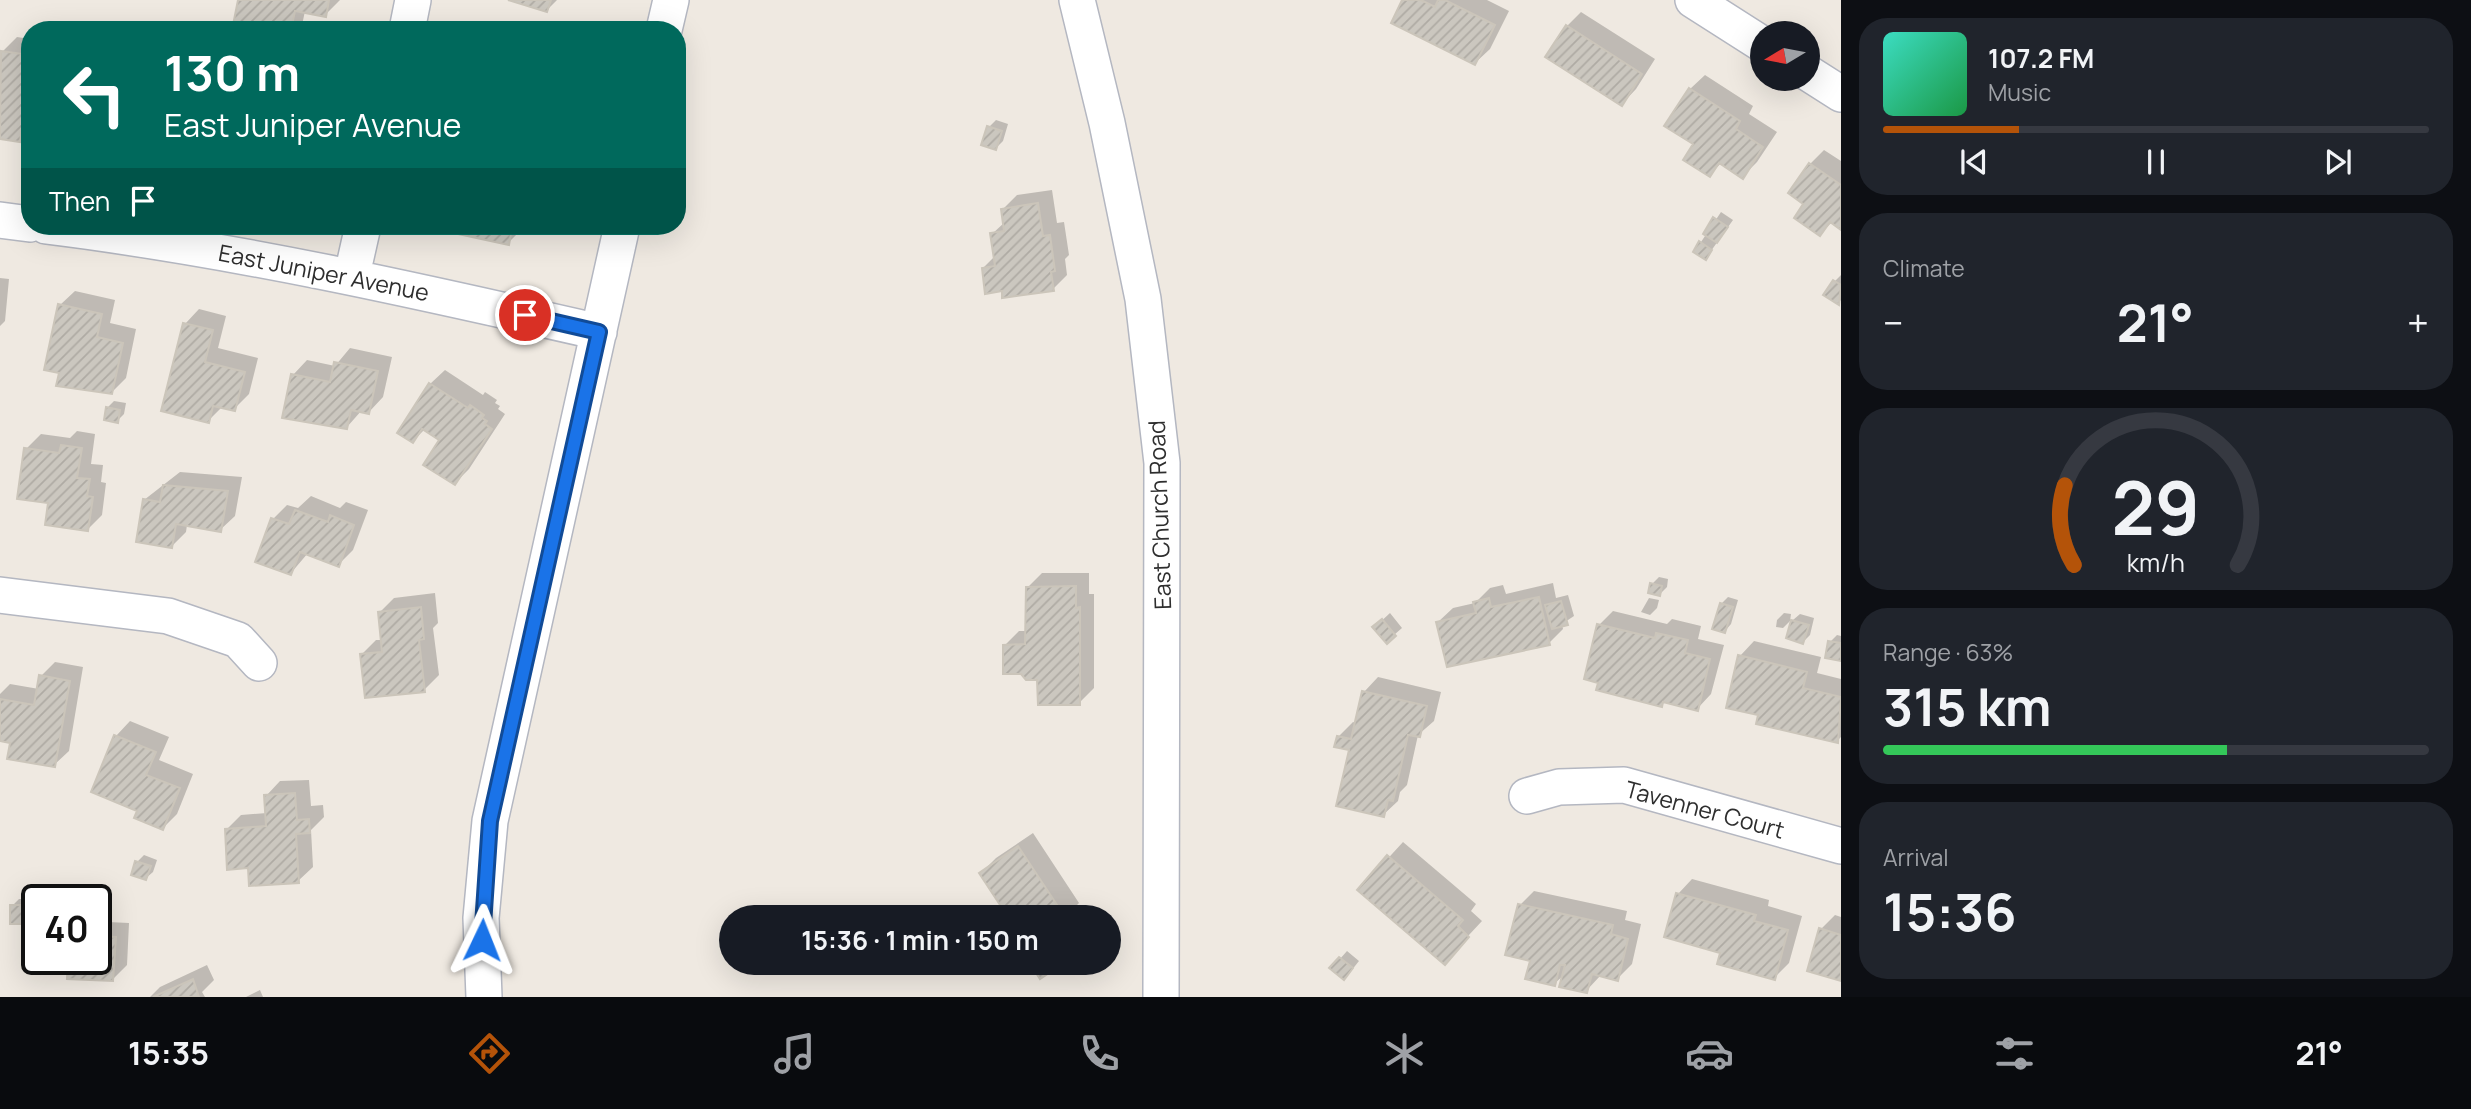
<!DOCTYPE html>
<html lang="en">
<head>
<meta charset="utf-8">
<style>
  :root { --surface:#171b24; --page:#20242c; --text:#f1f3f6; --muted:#9ea1a6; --line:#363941; --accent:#b45309 }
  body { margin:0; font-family:Manrope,sans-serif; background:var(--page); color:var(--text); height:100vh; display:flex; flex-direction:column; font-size:26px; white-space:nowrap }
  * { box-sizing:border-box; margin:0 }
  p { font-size:23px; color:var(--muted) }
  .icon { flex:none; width:38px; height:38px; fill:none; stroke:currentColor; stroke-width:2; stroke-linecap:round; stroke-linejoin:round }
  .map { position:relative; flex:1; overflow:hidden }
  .side { display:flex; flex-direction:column; gap:18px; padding:18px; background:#0d0f14; width:630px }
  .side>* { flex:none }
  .guide { position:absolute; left:21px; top:21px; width:665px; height:214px; border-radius:28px; box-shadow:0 7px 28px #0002; background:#00695c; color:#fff; overflow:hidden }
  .needle { width:46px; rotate:260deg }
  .fabs { position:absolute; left:1750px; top:21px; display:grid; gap:14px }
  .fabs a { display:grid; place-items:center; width:70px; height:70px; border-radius:50%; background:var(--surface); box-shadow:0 7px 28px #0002; font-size:35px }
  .speed { position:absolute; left:21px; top:884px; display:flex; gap:14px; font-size:35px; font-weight:700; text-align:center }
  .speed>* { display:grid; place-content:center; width:91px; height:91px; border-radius:50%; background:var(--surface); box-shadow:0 7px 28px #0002; line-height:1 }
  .speed .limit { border:4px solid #111; border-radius:10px; background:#fff; color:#111 }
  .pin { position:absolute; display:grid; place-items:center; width:60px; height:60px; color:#fff; margin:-30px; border:4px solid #fff; border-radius:50%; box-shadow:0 2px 7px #0007 }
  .me { position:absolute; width:77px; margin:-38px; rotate:2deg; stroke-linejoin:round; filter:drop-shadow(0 0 5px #0008) }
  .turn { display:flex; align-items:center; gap:24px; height:147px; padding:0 28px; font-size:32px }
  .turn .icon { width:91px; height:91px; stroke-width:2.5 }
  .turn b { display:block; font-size:49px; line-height:60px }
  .then { display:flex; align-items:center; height:66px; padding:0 28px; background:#0003; gap:14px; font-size:26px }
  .big { font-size:52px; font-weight:700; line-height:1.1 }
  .side .card { flex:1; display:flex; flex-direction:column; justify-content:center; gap:10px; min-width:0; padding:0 24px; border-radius:28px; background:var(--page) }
  .side .dial { align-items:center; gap:0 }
  .dial svg { height:182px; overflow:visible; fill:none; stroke:var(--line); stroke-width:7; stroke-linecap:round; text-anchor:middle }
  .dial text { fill:var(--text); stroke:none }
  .song { display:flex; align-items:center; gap:21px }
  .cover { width:84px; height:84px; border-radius:10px; background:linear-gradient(135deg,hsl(170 70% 55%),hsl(140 70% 35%)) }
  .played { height:7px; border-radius:4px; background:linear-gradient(90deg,var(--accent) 25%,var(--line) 25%) }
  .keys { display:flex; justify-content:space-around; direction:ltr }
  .heat { display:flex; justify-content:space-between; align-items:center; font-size:38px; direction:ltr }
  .charge { height:10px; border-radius:5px; background:linear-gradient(90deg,#34c759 63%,var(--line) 0) }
  .trip { position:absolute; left:719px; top:905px; width:402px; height:70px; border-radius:35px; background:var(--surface); box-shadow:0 7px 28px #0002; font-weight:700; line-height:70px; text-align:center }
  .tabs { display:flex; height:112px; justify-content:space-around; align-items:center; background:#090b0e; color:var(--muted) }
  .tabs .icon { width:49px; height:49px }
  .tabs .on { color:var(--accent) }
  .tabs b { font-size:32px; color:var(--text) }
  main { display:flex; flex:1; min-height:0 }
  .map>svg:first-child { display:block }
  .shadow { fill:#0003 }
  .building { fill:url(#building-hatch); stroke:#cbc5ba; stroke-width:2 }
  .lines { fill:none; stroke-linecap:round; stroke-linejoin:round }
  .minor-casing { stroke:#b4b7c1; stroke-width:38 }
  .minor { stroke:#fff; stroke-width:35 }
  .route-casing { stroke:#114b97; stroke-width:18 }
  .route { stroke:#1a73e8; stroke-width:12 }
  .labels { text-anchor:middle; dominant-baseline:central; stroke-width:6; stroke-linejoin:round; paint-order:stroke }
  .street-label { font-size:23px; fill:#2e2e2e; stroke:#fff }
</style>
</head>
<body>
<main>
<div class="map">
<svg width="1841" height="997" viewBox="0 0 1841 997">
  <defs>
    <pattern id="building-hatch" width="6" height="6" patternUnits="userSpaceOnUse" patternTransform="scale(1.75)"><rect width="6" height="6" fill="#cbc7bf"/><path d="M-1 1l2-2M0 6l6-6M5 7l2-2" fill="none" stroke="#afaba4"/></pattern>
  </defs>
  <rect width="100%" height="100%" fill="#efe9e1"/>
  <path class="shadow" d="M 240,0 L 340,0 L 325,15 L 305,11 L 301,30 L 234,30 Z
    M 509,0 L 557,0 L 547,10 Z
    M 1404,0 L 1487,0 L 1509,11 L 1490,49 L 1475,63 Z
    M 1581,12 L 1655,59 L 1636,89 L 1622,104 L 1567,26 Z
    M 17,37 L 30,39 L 30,130 L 20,140 L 0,138 L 2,52 Z
    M 1705,75 L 1753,106 L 1749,114 L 1777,132 L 1757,162 L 1742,177 L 1721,163 L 1710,175 L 1695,144 L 1690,89 Z
    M 996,120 L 1008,124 L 1003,141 L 996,148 L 989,127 Z
    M 1824,150 L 1841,161 L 1841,228 L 1832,222 L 1820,234 L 1806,204 L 1810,164 Z
    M 1052,190 L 1057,223 L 1064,222 L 1069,255 L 1065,259 L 1067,275 L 1053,289 L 1003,289 L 983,268 L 995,256 L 992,234 L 1005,222 L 1003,209 L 1017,195 Z
    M 1721,212 L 1733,220 L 1706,258 L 1701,242 Z
    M 461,226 L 531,226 L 522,229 L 508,243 L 460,233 Z
    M 1841,275 L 1841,300 L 1838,303 L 1835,281 Z
    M 0,278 L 9,279 L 5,321 L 0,326 Z
    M 75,291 L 115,300 L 110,323 L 136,329 L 126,378 L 111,393 L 58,385 L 60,305 Z
    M 199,309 L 226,316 L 218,348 L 258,358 L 249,394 L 234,409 L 223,406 L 208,421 L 185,324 Z
    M 350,348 L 392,357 L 383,397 L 369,412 L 362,410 L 347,427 L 293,375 L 307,360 L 335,366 Z
    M 445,370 L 483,395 L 485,392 L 497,400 L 495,403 L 500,406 L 498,409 L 505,414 L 469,469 L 455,483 L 441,440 L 425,429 L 413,441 L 430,384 Z
    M 114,401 L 126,403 L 124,414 L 117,421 L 107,408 Z
    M 77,431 L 95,434 L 91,464 L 103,465 L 101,482 L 106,483 L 102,515 L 87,530 L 50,502 L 26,449 L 41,434 L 70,438 Z
    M 180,472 L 242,477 L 235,516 L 220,530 L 187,525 L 186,532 L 172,546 L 144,500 Z
    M 311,496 L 340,508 L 346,502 L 368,510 L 353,550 L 338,565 L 308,553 L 291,573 L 273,519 L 287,505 L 298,508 Z
    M 1042,573 L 1089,573 L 1089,594 L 1094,594 L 1094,688 L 1079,703 L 1039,679 L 1005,645 L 1019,631 L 1027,631 L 1027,588 Z
    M 1659,577 L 1668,579 L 1667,587 L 1660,594 L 1652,584 Z
    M 1553,583 L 1556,598 L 1568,595 L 1574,616 L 1562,624 L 1563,629 L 1549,643 L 1438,622 L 1453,608 L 1475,603 L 1490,588 L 1503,585 L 1506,594 Z
    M 435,593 L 438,623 L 433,628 L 439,675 L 424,690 L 361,655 L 376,640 L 383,640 L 379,613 L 394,598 Z
    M 1728,597 L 1738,600 L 1731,624 L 1725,631 L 1721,604 Z
    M 1649,598 L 1659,600 L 1657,608 L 1650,615 L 1641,612 Z
    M 1613,611 L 1667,624 L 1672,619 L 1701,626 L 1698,639 L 1724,645 L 1711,694 L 1697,709 L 1666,701 L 1661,705 L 1599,625 Z
    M 1390,613 L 1402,628 L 1387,641 L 1375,627 Z
    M 1784,613 L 1791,614 L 1790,621 L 1783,628 L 1776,627 L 1777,620 Z
    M 1800,614 L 1814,618 L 1810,635 L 1803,642 L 1788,637 L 1793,620 Z
    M 1837,635 L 1841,636 L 1841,659 L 1830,642 Z
    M 1754,641 L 1821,657 L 1817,673 L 1841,679 L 1841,737 L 1837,741 L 1760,714 L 1740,656 Z
    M 55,662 L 83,667 L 69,751 L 54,765 L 12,741 L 0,739 L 0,694 L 10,684 L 39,689 L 41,676 Z
    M 1378,677 L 1441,692 L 1434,721 L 1418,735 L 1407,785 L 1400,792 L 1398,801 L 1383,815 L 1351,749 L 1338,737 L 1353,722 L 1356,723 L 1364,692 Z
    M 130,721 L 169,737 L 159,760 L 193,774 L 177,814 L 163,828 L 139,810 L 116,736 Z
    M 309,780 L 311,806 L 323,805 L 324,817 L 311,830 L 313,867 L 298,881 L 250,867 L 226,830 L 241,815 L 267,813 L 266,796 L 280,781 Z
    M 1033,833 L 1079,903 L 1065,917 L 1010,917 L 981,873 L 996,858 Z
    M 1403,842 L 1476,904 L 1471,911 L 1482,921 L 1455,950 L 1359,890 Z
    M 144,855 L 157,860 L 153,872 L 146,878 L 137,862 Z
    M 1692,879 L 1769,900 L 1768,906 L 1802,916 L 1789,963 L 1774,978 L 1722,952 L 1678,894 Z
    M 1534,891 L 1627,911 L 1625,920 L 1641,924 L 1632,964 L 1617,979 L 1601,975 L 1586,991 L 1565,974 L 1554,984 L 1532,959 L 1520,905 Z
    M 48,895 L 76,897 L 75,900 L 44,900 Z
    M 19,899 L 32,899 L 32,912 L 37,907 L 37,951 L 34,913 L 25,922 L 12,906 Z
    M 96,904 L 109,905 L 108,922 L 129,923 L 127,965 L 112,980 L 70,959 L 96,959 Z
    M 1835,915 L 1841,917 L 1841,979 L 1821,929 Z
    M 1347,951 L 1359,961 L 1351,971 L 1332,968 Z
    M 207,965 L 214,980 L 202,992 L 205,997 L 150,997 L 160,987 Z
    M 260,990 L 263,997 L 246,997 Z"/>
  <path class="building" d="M 238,0 L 329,0 L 326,17 L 295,11 L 291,30 L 232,30 Z
    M 508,0 L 551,0 L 547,12 Z
    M 1402,0 L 1421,0 L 1435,7 L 1438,0 L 1445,0 L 1495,25 L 1475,65 L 1391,23 Z
    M 1566,25 L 1642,74 L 1622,106 L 1545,57 Z
    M 1,51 L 30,55 L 30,113 L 24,112 L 20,142 L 0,139 Z
    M 1689,88 L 1740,121 L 1736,129 L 1763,147 L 1743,179 L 1719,163 L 1710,177 L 1683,160 L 1693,144 L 1664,126 Z
    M 987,126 L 1002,131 L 996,150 L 981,145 Z
    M 1809,163 L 1841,185 L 1841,230 L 1830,222 L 1820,236 L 1794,218 L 1803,204 L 1788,193 Z
    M 1038,203 L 1043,236 L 1050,235 L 1055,271 L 1051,272 L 1054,291 L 1002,298 L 1002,291 L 985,294 L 982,268 L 995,266 L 990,233 L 1004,231 L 1001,209 Z
    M 1713,217 L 1728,227 L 1717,243 L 1703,234 Z
    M 460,226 L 529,226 L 528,231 L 512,228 L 509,245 L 458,234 Z
    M 1699,241 L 1712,250 L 1706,260 L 1693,252 Z
    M 1833,280 L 1841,285 L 1839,305 L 1823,295 Z
    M 58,304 L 102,314 L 97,337 L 123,343 L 112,394 L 56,386 L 59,373 L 44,370 Z
    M 183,323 L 213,330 L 205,362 L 245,372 L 235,411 L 213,406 L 209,423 L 161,411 Z
    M 334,362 L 378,371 L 369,414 L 351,410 L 347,429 L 282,418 L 291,374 L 330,382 Z
    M 429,383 L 468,408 L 470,405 L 484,415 L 482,418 L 487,421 L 485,424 L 492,429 L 455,485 L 423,465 L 439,440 L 422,429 L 413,443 L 397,433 Z
    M 106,407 L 120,410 L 118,423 L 104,420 Z
    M 61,445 L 82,448 L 77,478 L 90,479 L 87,496 L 93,497 L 88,531 L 45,525 L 48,503 L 17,499 L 24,448 L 59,453 Z
    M 163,485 L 228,491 L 221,532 L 176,524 L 172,548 L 136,542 L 143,499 L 160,502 Z
    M 295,510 L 328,522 L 330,515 L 354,525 L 339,567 L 300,552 L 291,575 L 255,562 L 271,518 L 289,524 Z
    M 1650,583 L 1662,586 L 1660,596 L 1648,593 Z
    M 1076,586 L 1076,608 L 1080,607 L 1080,705 L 1038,705 L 1037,680 L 1026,680 L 1021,674 L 1003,674 L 1003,645 L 1025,644 L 1026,587 Z
    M 1539,597 L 1550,645 L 1447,667 L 1436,622 L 1476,613 L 1473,602 L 1489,598 L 1491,607 Z
    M 1561,601 L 1568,625 L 1552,629 L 1545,605 Z
    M 1720,603 L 1733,607 L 1725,633 L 1712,629 Z
    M 421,607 L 424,639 L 419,640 L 425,692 L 365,698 L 360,654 L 382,652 L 378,612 Z
    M 1382,619 L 1396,636 L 1387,644 L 1372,627 Z
    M 1791,620 L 1809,625 L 1803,644 L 1786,638 Z
    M 1597,624 L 1655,638 L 1656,633 L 1688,640 L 1685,653 L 1710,659 L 1698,711 L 1663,702 L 1662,707 L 1596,690 L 1598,683 L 1584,679 Z
    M 1828,641 L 1841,643 L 1841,661 L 1825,658 Z
    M 1738,655 L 1807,672 L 1803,688 L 1841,697 L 1838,743 L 1756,724 L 1758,715 L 1726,708 Z
    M 39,675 L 70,681 L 55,767 L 7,759 L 10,743 L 0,741 L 0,699 L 34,705 Z
    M 1362,691 L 1427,706 L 1420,737 L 1408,735 L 1393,801 L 1388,800 L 1384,817 L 1336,806 L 1349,750 L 1334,747 L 1337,736 L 1351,739 Z
    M 114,735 L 156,752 L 146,775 L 180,788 L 163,830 L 134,818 L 137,811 L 91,792 Z
    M 295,793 L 297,820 L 309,819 L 310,833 L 296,834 L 299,883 L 249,886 L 248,868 L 227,870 L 225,829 L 266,826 L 264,795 Z
    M 1018,846 L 1065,917 L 1008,917 L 979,873 Z
    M 1387,855 L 1463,920 L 1458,926 L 1469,937 L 1445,965 L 1357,890 Z
    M 135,861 L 151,866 L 146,880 L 131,875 Z
    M 1676,893 L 1756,915 L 1754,921 L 1788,930 L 1775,980 L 1717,964 L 1720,953 L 1664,937 Z
    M 1518,904 L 1613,925 L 1611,934 L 1628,939 L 1618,981 L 1592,974 L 1587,993 L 1559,987 L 1565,965 L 1560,965 L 1555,986 L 1525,979 L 1530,961 L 1505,955 Z
    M 10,905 L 25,905 L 26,924 L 10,924 Z
    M 32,909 L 37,909 L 37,952 L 30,952 Z
    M 1819,928 L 1841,935 L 1841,981 L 1807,971 Z
    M 96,936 L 116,937 L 113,981 L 67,979 L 68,959 L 96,959 Z
    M 1339,957 L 1353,968 L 1344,980 L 1329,968 Z
    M 1029,962 L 1065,962 L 1040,979 Z
    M 193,979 L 199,997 L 153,997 Z"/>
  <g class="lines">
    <g class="minor-casing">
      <path id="minor" d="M 1077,0 L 1107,123 L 1143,299 L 1162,463 L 1161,997
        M 1693,0 L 1762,44
        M 407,30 L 413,0
        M 664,30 L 671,0
        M 1808,73 L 1841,94
        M 0,220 L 30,224
        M 46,226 C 233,249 415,290 599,332
        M 352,275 L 363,226
        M 0,595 L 168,616 L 238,640 L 259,663
        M 1527,796 L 1559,787 L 1624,785 L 1841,846
        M 484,997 L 481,918 L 490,821 L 622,226"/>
    </g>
    <use href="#minor" class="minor"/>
  </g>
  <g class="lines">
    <g class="route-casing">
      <path id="route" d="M 482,940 L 490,821 L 599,332 L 525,315"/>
    </g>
    <use href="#route" class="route"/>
  </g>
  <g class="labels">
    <g class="street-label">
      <text transform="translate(324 272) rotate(11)">East Juniper Avenue</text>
      <text transform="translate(1159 515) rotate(-92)">East Church Road</text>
      <text transform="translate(1705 809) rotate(15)">Tavenner Court</text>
    </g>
  </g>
</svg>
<div class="fabs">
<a><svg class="needle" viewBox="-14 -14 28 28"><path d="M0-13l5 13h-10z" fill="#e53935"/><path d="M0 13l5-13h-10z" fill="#9ea1a6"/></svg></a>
</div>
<div class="speed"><div class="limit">40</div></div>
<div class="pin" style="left:525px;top:315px;background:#d93025"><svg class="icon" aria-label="arrive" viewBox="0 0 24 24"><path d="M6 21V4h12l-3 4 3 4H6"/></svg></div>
<svg class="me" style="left:482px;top:940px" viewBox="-20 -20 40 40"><path d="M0-17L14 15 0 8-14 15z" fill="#1a73e8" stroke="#fff" stroke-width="4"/></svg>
<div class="trip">15:36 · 1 min · 150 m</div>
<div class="guide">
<div class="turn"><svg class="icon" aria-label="left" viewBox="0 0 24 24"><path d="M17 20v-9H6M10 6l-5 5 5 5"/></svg><div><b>130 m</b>East Juniper Avenue</div></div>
<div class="then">Then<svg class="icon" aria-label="arrive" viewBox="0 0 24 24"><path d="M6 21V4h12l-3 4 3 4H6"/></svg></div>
</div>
</div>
<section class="side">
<div class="card">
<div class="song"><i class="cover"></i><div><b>107.2 FM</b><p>Music</p></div></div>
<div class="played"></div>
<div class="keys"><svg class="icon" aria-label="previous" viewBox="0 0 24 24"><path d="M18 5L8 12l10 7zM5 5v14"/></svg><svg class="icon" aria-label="pause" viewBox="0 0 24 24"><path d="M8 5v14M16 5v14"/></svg><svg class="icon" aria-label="next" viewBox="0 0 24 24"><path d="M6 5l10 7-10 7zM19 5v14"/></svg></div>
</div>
<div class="card"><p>Climate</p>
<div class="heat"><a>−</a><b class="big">21°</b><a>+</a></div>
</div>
<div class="card dial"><svg viewBox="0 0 100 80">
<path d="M14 69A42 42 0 1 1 86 69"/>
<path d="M14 69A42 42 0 0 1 10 34" stroke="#b45309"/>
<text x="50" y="56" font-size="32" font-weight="700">29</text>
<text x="50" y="72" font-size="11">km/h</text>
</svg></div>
<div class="card"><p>Range · 63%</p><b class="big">315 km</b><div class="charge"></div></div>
<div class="card"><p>Arrival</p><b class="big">15:36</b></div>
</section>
</main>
<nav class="tabs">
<b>15:35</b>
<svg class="icon on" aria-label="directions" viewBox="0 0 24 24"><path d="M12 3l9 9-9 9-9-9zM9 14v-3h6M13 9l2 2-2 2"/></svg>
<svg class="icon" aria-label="music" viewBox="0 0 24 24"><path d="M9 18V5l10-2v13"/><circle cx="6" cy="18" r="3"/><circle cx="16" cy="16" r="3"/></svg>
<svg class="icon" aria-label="phone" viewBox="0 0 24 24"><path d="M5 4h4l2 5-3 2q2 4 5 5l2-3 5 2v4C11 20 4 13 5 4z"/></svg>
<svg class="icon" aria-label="climate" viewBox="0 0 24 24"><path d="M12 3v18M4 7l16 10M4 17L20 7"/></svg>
<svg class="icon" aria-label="car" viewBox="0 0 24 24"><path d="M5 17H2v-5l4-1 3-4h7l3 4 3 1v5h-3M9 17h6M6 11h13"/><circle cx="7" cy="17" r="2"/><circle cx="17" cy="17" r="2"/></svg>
<svg class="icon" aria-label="filters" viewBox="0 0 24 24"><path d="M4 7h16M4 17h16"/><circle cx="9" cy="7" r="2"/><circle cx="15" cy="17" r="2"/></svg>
<b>21°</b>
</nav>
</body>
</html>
